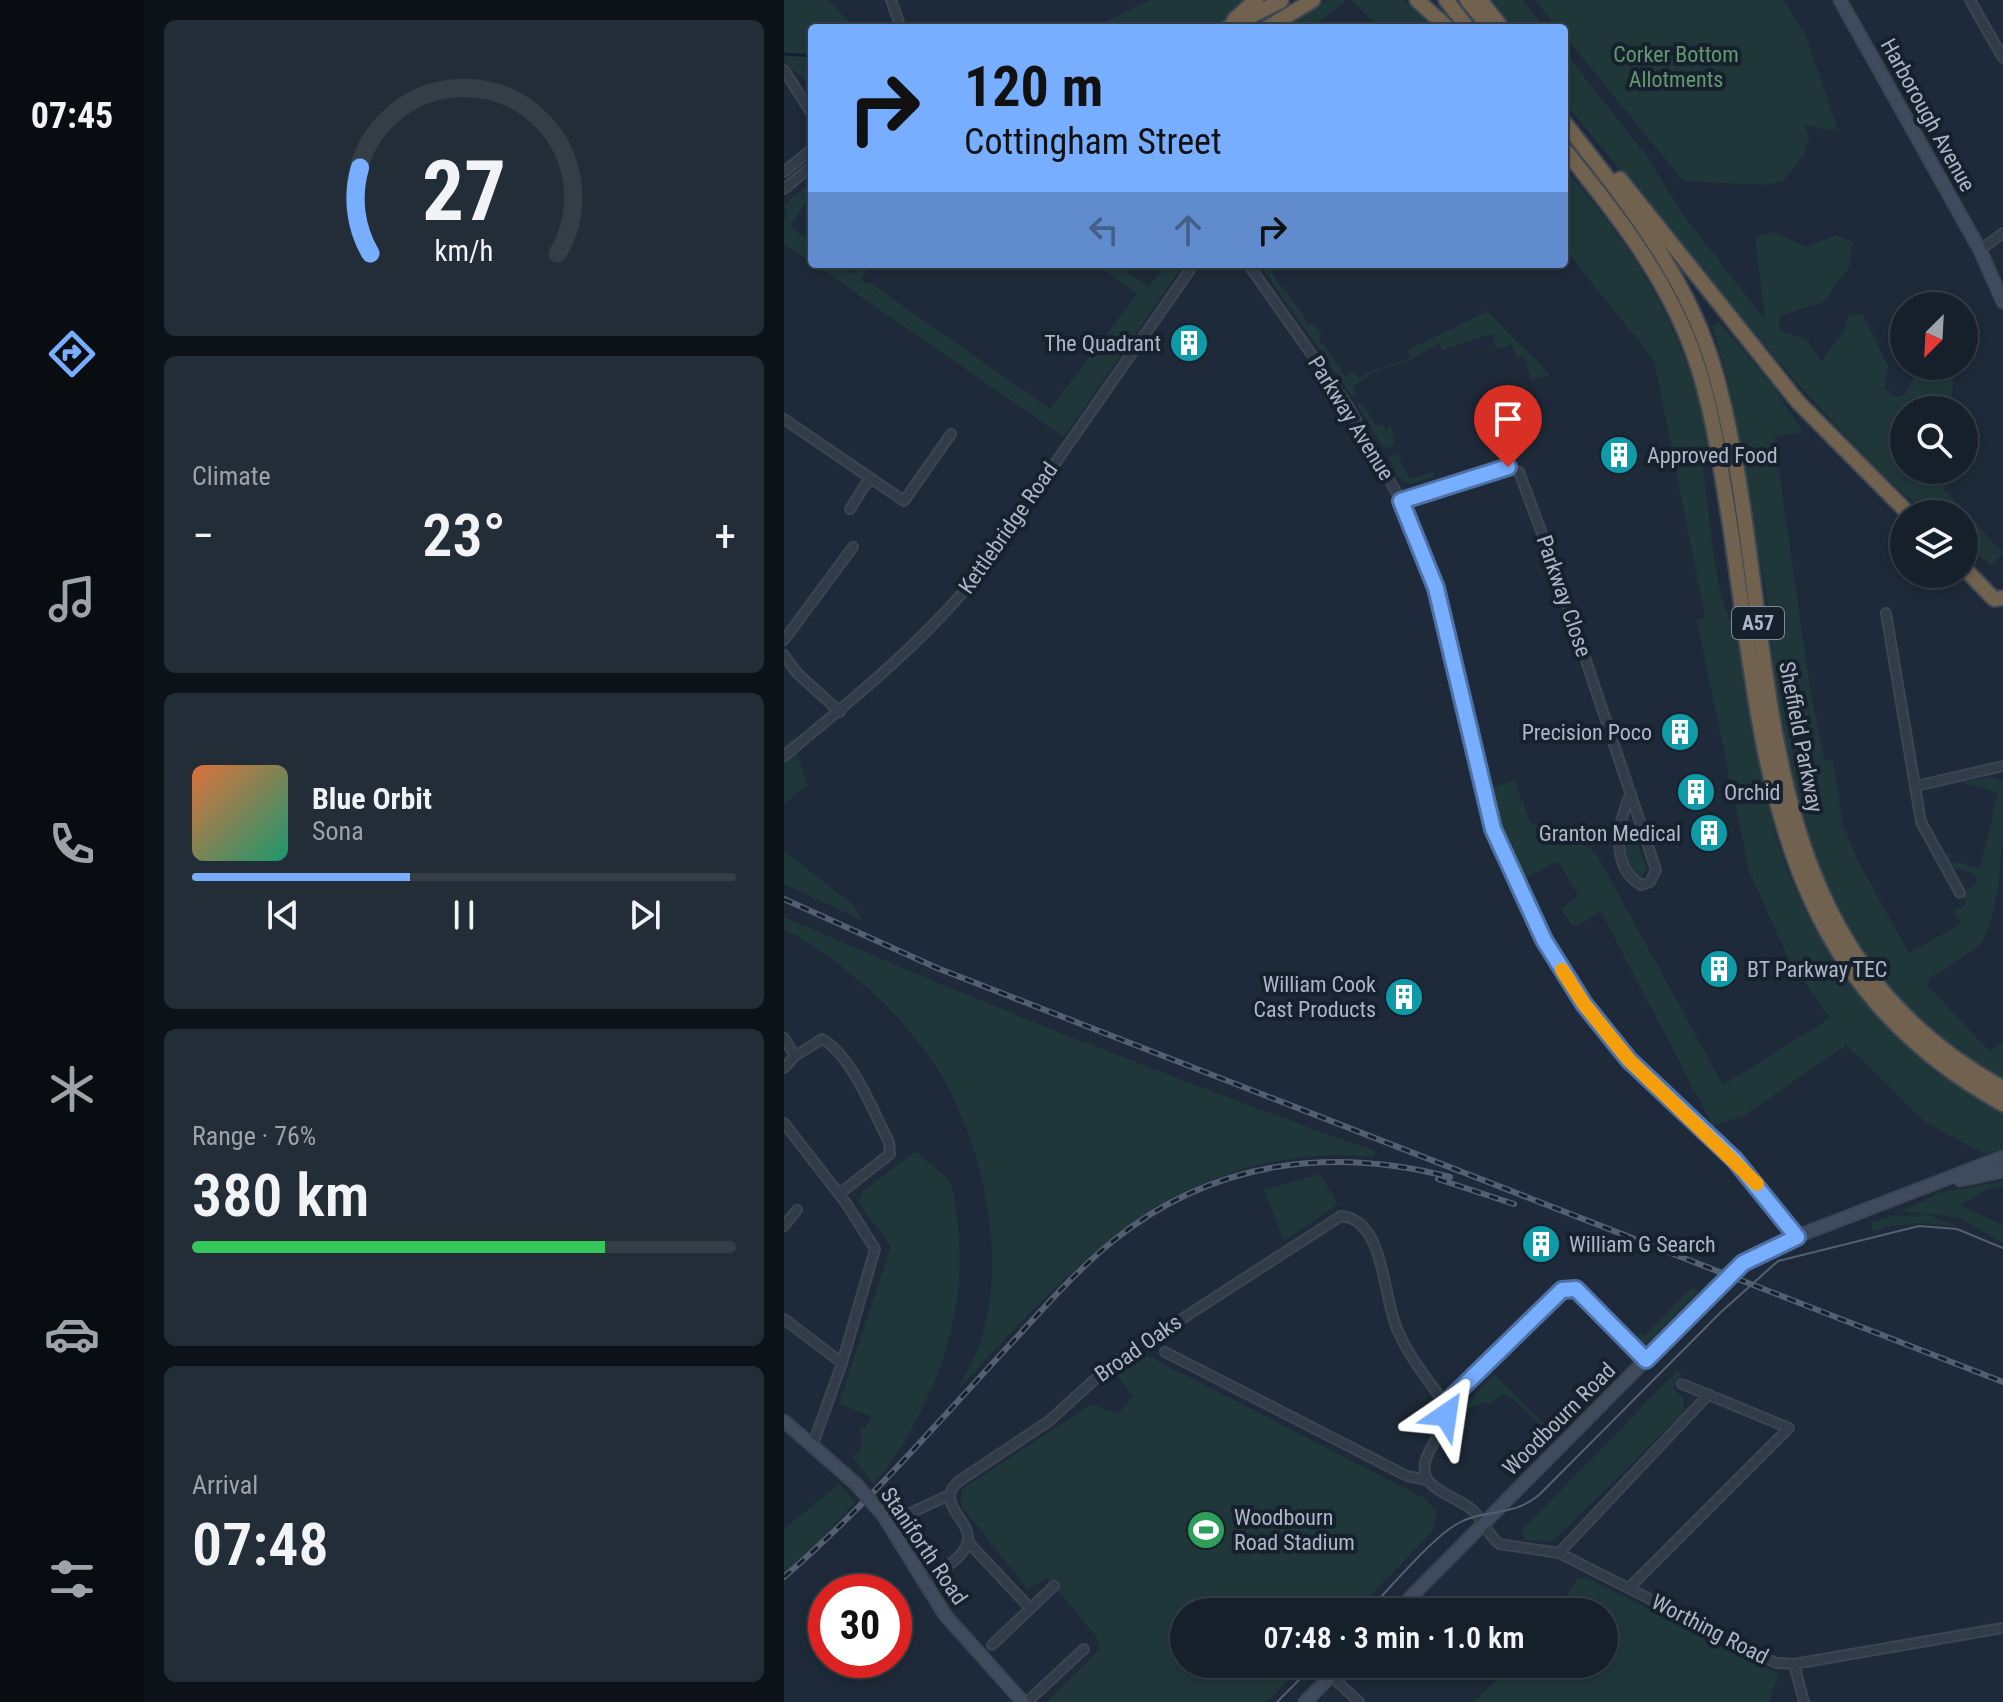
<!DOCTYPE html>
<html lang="en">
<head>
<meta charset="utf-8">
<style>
  :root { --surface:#16202b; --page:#232d37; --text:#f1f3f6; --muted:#9ea3a9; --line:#353e47; --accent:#78aeff }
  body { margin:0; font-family:"Roboto Condensed",sans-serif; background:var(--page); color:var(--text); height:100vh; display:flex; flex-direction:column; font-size:30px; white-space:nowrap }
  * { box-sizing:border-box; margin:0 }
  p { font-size:26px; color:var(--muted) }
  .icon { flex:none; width:44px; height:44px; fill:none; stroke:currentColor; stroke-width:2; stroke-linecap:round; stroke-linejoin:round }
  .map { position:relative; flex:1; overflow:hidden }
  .details { display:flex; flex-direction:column; gap:20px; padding:20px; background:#0c1218; width:640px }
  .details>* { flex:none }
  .hud { position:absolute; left:24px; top:24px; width:760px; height:244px; border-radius:8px; box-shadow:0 4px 12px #0003,0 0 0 2px var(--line); background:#78aeff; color:#111; overflow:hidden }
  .needle { width:52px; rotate:204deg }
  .fabs { position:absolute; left:1106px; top:292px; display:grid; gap:16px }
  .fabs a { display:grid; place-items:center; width:88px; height:88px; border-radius:50%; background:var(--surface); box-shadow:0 4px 12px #0003,0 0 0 2px var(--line); font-size:40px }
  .speed { position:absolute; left:24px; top:1574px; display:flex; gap:16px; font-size:40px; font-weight:700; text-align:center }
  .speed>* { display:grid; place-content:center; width:104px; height:104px; border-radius:50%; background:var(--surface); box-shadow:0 4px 12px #0003,0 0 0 2px var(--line); line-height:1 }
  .speed .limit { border:12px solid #d22; background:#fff; color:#111 }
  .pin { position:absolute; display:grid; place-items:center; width:68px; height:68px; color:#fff; margin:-82px -34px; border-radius:50% 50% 50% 0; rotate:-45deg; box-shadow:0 0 8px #0007 }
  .pin .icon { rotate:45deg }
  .me { position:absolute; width:88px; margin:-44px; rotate:32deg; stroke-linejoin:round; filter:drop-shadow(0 0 6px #0008) }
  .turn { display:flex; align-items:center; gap:28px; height:168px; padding:0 24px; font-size:36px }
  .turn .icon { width:104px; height:104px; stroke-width:2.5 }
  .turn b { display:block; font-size:56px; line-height:68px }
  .lanes { display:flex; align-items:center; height:76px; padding:0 24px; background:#0003; justify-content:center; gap:40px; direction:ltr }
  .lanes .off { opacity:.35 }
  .big { font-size:60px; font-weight:600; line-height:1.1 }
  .details .card { flex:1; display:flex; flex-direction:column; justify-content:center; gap:12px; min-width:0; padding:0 28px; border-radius:12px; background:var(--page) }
  .details .dial { align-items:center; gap:0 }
  .dial svg { height:208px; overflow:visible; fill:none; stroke:var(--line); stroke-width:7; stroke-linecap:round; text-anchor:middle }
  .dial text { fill:var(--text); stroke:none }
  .song { display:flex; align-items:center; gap:24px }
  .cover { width:96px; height:96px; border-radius:12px; background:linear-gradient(135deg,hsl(20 70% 55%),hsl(160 70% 35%)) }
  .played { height:8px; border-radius:4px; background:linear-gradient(90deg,var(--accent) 40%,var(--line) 40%) }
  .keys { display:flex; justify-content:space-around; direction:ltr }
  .heat { display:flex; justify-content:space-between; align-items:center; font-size:44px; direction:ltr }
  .charge { height:12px; border-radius:6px; background:linear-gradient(90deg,#34c759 76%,var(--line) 0) }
  .trip { position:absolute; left:386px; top:1598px; width:448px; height:80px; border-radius:40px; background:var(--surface); box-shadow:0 4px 12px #0003,0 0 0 2px var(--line); font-weight:600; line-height:80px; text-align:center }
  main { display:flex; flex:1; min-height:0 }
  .menu { display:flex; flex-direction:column; width:144px; justify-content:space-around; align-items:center; background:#090d11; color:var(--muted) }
  .menu .icon { width:56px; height:56px }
  .menu .active { color:var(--accent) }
  .menu b { font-size:36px; color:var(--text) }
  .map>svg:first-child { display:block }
  .green { fill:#20373a }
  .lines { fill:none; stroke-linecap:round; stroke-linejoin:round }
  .stream { stroke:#112137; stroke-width:3 }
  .street-casing { stroke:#3b4553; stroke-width:12 }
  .secondary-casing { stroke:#3b4553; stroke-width:15 }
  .highway-casing { stroke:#3c4654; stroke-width:18 }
  .street { stroke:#323c49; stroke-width:8 }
  .secondary { stroke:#3f4b5d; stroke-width:11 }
  .highway { stroke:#70624e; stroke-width:14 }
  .tram { stroke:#536071; stroke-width:2 }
  .rail-casing { stroke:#536071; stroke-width:6 }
  .rail { stroke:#17212e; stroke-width:3; stroke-dasharray:9; stroke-linecap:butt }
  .secondary-bridge-casing { stroke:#3b4553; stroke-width:15; stroke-linecap:butt }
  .secondary-bridge { stroke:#3f4b5d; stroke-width:11 }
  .route-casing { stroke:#4e71a6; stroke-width:20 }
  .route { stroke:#78aeff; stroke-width:14 }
  .slow { stroke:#f59e0b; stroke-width:14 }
  .labels { text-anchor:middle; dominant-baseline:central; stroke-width:8; stroke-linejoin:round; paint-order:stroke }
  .shield { fill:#17212e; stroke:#7f8998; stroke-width:2 }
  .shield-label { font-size:20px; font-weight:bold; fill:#acb6c6 }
  .park-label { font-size:22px; fill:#62986e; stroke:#17212e }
  .street-label { font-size:22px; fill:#acb6c6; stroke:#17212e }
  .poi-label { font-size:22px; fill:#acb6c6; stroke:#17212e; text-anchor:start }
</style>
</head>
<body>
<main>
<nav class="menu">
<b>07:45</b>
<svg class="icon active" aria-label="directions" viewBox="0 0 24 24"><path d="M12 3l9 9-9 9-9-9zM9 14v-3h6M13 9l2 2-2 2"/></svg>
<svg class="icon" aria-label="music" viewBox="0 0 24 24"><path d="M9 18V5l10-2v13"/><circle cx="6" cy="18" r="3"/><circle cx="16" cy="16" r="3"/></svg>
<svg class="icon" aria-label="phone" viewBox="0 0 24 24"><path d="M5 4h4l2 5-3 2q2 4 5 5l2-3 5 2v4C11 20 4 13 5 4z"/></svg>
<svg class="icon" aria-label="climate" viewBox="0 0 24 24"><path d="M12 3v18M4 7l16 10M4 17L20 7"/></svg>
<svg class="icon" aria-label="car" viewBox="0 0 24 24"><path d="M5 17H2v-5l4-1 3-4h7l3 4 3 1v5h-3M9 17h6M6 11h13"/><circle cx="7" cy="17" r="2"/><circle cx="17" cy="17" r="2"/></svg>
<svg class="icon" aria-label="filters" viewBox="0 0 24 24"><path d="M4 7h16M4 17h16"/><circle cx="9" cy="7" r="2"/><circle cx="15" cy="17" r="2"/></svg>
</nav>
<section class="details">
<div class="card dial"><svg viewBox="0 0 100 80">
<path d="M14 69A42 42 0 1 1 86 69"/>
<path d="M14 69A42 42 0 0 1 10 36" stroke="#78aeff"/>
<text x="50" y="56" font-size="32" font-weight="700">27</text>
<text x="50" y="72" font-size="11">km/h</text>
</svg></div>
<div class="card"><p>Climate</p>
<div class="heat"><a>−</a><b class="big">23°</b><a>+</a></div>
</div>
<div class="card">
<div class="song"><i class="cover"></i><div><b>Blue Orbit</b><p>Sona</p></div></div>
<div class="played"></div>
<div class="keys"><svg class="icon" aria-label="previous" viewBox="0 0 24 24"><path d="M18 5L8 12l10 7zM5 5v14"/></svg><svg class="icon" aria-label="pause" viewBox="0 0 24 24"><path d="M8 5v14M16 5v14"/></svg><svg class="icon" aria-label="next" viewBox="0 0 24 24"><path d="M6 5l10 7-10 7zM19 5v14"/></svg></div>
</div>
<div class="card"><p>Range · 76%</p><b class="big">380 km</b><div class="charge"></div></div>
<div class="card"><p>Arrival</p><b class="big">07:48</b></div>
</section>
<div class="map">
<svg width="1219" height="1702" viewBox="0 0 1219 1702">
  <rect width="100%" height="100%" fill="#1e2a39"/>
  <path class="green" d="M 0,0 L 44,0 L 71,28 L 28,28 L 28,87 L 0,62 Z
    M 367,0 L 464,0 L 434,24 L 414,28 L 308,28 Z
    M 543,0 L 563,0 L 526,28 L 492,28 Z
    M 567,0 L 619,0 L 653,28 L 596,28 Z
    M 703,0 L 738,0 L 761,28 L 724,28 Z
    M 751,0 L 1000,0 L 1022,36 L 1054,131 L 1020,125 L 1025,138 L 1020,155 L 999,181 L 984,185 L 899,181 L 780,35 L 780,28 L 774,28 Z
    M 780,51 L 861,154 L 901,217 L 981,320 L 971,237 L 991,232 L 1023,247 L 1052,235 L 1068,242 L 1066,266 L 1039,302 L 996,316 L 995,330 L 1022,339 L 1038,361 L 1061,329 L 1064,316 L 1078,313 L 1104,366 L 1101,388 L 1112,398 L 1121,395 L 1129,376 L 1126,366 L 1171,366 L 1166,410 L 1120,410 L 1120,470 L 1173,470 L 1174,480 L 1159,488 L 1219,553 L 1208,566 L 1180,544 L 1180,514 L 1143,514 L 1090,467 L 1009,379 L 780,102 Z
    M 780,169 C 842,238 882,299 911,387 C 920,413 931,446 919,470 C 926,515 928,565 941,608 C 945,620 952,630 955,642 C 968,701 973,762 988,821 C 1020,948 1107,1048 1219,1113 L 1219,1149 L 1201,1154 L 1141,1122 L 1062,1045 L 961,1115 L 929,1126 L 817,912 L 789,927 L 777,909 L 794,896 L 774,861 L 737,880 L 718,841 L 704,790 L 730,780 L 747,824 L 786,828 L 814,857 L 939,1085 L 1046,1018 L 1005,960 L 965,871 L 913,620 L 921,617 L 870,360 L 780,248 Z
    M 28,181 L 28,194 L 6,226 L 28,242 L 28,263 L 0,244 L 0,219 L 4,214 L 0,205 Z
    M 30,264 L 60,264 L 69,274 L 76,264 L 87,264 L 77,280 L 83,284 L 85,282 L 266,409 L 353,294 L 311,264 L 325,264 L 334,270 L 337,267 L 365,287 L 382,264 L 400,264 L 280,437 Z
    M 484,264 C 491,285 514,301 523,324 L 531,325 L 537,333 L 536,343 L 540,343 L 561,377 L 570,371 L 575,378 L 586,371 L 626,358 L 624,350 L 703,311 L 766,375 L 747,379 L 740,356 L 733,358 L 728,344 L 713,349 L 708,334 L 658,350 L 655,343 L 627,360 L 589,372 L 569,387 L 572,394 L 569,398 L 480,271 L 479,264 Z
    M 935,322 L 989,386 L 1019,432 L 990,437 L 1026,688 L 1041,761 L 1049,760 L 1059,825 L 1074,861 L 1125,953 L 1177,924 L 1170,910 L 1182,904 L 1181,892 L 1193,882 L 1190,874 L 1164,866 L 1153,844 L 1157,845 L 1157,852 L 1167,854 L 1166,861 L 1196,868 L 1214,793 L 1176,782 L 1210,777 L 1219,782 C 1219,830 1219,907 1197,943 C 1183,957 1162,967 1146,978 L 1144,986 L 1206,1052 L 1219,1042 L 1219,1078 C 1199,1066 1175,1056 1157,1041 C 1030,937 997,791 987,635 C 985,605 978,575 973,545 C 962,472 951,397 928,326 Z
    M 578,403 L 593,427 L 599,424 L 602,431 L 606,423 L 611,445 L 600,449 L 573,404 Z
    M 614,454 L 625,479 L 649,472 L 650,477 L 626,484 L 617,481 L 604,457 Z
    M 9,738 L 23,785 L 0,804 L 0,746 Z
    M 839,804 L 863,868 L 856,881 L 850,880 L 835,842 Z
    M 0,851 L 67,903 L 79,921 L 0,884 Z
    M 0,917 C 194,1002 391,1080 591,1151 L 590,1157 C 401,1140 290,1262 173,1391 C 179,1378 187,1366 192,1353 C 230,1264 196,1121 138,1047 C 101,998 53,958 0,929 Z
    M 132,1151 C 142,1162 160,1172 167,1185 C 172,1194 171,1211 173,1221 C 187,1314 147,1414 90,1484 L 69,1458 L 77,1449 L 77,1424 L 81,1430 L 87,1416 L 55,1404 L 107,1246 L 74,1202 L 79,1191 Z
    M 536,1174 L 554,1204 L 500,1241 L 480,1190 Z
    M 1219,1181 L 1219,1186 L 1201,1191 L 1176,1205 L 1219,1225 L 1219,1243 L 1173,1217 L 1118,1211 L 1155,1193 Z
    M 1144,1215 L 1173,1226 L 1136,1223 L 1101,1227 L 1091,1232 L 1088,1228 L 1088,1222 L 1107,1216 Z
    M 908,1288 L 915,1291 L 864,1343 L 855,1343 L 851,1339 L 856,1333 L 860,1336 Z
    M 364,1356 L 642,1499 L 653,1512 L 648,1532 L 571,1612 L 400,1612 L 400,1664 L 520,1664 L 483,1702 L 263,1702 L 316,1649 L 313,1637 L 263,1578 L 244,1589 L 177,1506 L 178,1489 L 308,1404 L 334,1414 L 349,1395 L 330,1373 Z
    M 893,1371 L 897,1374 L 889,1389 L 900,1398 L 899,1413 L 768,1542 L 741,1540 L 738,1530 Z
    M 710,1375 L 762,1426 L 759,1428 L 728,1397 L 726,1399 L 719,1393 L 705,1405 L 702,1402 L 685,1408 L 681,1417 L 678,1408 Z
    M 55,1484 L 71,1502 L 31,1546 L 0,1572 L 0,1529 Z
    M 801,1577 L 995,1674 L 985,1702 L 689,1702 L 730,1664 L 820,1664 L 820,1612 L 772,1612 L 793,1579 Z"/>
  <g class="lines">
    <path class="stream" d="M 1,54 L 28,56"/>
    <g class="street-casing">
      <path id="street" d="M 107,0 L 117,28
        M 1186,0 L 1219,58
        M 0,70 L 28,114
        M 0,172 L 28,149
        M 0,189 L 28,166
        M 1196,250 L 1219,233
        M 464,264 L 564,406 L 617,501 L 652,588 L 709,829 L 760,940 L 800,1004 L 845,1060 L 951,1160 L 1013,1237
        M 0,419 L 120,501 L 167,434
        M 617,501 L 721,468 L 735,472 L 772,571 L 872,870 L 866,882 L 857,885 C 825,866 834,821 847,793
        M 66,509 L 85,479
        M 1102,613 L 1137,822 L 1176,893
        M 0,640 L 69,547
        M 0,655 L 13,673 L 56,712
        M 0,756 C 68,700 135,646 192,577 L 410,264
        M 1132,786 L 1219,766
        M 0,1038 L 11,1056 L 0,1068
        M 11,1056 L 38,1039 C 67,1054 90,1113 105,1142 L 106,1154 L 55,1194
        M 0,1123 L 62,1203 L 91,1249 L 58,1363 L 29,1444
        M 0,1226 L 13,1210
        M 0,1319 L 58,1363
        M 381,1352 L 623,1476 L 643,1480
        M 661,1404 L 784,1287 L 792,1289 L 862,1360
        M 116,1518 L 165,1495
        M 184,1542 L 246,1608
        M 775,1553 L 925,1394
        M 139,1582 C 152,1573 178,1560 183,1544 C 191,1520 148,1505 175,1481 L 265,1421 L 328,1364 L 557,1216 C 602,1220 598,1298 614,1331 C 625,1357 645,1381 661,1404 C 664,1422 652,1437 645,1452 C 627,1488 666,1492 687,1509 C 698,1517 703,1534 715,1544 L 775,1553 L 992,1663 L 1010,1664 L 1219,1628
        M 845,1588 L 1005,1428 L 898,1384
        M 208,1645 L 270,1586
        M 1010,1664 L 1020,1702
        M 547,1676 L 575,1702
        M 243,1702 L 300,1649"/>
    </g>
    <g class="secondary-casing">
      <path id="secondary" d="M 1056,0 L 1196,250 L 1219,302
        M 1176,1180 L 1219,1171
        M 959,1263 L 993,1244 L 1219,1157
        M 0,1421 L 72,1484
        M 99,1515 L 161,1615 L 239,1702
        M 612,1612 L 925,1296
        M 521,1702 L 559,1664"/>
    </g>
    <g class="highway-casing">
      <path id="highway" d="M 633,0 L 664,28
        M 662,0 L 684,28
        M 683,0 L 706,28
        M 696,0 L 718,28
        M 450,20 L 472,0
        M 443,28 L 497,1
        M 483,28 L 529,0
        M 780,122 C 840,199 902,273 930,368 C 1004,625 941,936 1219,1088
        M 780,149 C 832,213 884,279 911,358 C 929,410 936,464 945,518 C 981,753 984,974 1219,1104
        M 836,179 L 1014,402 L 1125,514
        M 1180,568 L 1210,599 L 1219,598"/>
    </g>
    <use href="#street" class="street"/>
    <use href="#secondary" class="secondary"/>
    <use href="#highway" class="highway"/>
    <path class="tram" d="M 583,1612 C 605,1589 648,1538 673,1524 C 700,1508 727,1518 755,1495 L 937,1312 L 994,1261 L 1135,1226 L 1173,1229 L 1219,1248
      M 493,1702 L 531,1664"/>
    <g class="rail-casing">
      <path id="rail" d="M 0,899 L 153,968 L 1219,1382
        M 654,1179 L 730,1204
        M 0,1577 C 79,1509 148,1429 219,1352 C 255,1314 289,1273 329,1241 C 428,1161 546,1146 666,1177"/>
    </g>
    <use href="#rail" class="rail"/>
    <g class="secondary-bridge-casing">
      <path id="secondary-bridge" d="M 925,1296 L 959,1263
        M 72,1484 L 99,1515"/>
    </g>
    <use href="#secondary-bridge" class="secondary-bridge"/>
  </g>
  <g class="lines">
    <g class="route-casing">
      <path id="route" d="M 662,1415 L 661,1404 L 778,1290 L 792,1289 L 862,1360 L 959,1263 L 1013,1237 L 951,1160 L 845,1060 L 800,1004 L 760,940 L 709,829 L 652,588 L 617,501 L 724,467"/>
    </g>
    <use href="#route" class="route"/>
    <path class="slow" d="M 778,970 L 800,1004 L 845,1060 L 973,1184"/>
  </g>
  <defs>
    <g id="building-disc" transform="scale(2)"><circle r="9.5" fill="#0f9aa8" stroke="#17212e"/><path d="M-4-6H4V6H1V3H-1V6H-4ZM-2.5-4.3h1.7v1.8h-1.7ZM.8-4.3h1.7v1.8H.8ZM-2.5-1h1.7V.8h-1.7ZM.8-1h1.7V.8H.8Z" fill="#fff"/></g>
    <g id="stadium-disc" transform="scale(2)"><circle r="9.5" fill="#2e9e5b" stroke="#17212e"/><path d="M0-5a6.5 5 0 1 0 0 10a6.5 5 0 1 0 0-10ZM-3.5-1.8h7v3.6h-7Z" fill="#fff"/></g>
  </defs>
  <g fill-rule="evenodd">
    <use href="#building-disc" x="405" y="343"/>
    <use href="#building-disc" x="835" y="455"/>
    <use href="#building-disc" x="896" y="732"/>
    <use href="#building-disc" x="912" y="792"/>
    <use href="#building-disc" x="925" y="833"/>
    <use href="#building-disc" x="935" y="969"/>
    <use href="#building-disc" x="620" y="997"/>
    <use href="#building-disc" x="757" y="1244"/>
    <use href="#stadium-disc" x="422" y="1530"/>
  </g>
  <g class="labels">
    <rect class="shield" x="948" y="607" width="52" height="32" rx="6"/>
    <g class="shield-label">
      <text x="974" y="623">A57</text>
    </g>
    <g class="park-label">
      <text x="892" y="54">Corker Bottom<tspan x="892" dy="25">Allotments</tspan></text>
    </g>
    <g class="street-label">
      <text transform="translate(1144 115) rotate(61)">Harborough Avenue</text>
      <text transform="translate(567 418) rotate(58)">Parkway Avenue</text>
      <text transform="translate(224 528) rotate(-55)">Kettlebridge Road</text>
      <text transform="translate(780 596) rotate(71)">Parkway Close</text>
      <text transform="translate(1017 737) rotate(79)">Sheffield Parkway</text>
      <text transform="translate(354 1348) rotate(-35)">Broad Oaks</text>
      <text transform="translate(775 1419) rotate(-45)">Woodbourn Road</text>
      <text transform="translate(140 1546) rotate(56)">Staniforth Road</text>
      <text transform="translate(926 1629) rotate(27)">Worthing Road</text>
    </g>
    <g class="poi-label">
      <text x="377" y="343" text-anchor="end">The Quadrant</text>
      <text x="863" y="455">Approved Food</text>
      <text x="868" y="732" text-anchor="end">Precision Poco</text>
      <text x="940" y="792">Orchid</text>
      <text x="897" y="833" text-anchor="end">Granton Medical</text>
      <text x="963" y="969">BT Parkway TEC</text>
      <text x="592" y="984" text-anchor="end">William Cook<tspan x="592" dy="25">Cast Products</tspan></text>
      <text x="785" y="1244">William G Search</text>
      <text x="450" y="1517">Woodbourn<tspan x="450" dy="25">Road Stadium</tspan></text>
    </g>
  </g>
</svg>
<div class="fabs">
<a><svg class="needle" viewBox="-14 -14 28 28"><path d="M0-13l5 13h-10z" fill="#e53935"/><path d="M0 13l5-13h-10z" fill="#9ea3a9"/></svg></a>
<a><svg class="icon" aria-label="search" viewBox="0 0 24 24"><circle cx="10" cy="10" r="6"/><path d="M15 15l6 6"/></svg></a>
<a><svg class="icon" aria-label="layers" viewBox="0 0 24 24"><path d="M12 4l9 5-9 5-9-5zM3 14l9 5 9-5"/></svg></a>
</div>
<div class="speed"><div class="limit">30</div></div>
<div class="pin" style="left:724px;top:467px;background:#d93025"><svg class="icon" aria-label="arrive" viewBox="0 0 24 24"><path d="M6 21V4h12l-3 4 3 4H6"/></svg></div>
<svg class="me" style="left:662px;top:1415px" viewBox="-20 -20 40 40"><path d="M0-17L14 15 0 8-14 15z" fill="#78aeff" stroke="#fff" stroke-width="4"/></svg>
<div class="trip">07:48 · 3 min · 1.0 km</div>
<div class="hud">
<div class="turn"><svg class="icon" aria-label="right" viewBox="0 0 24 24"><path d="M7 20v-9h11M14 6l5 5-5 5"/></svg><div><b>120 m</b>Cottingham Street</div></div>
<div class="lanes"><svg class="icon off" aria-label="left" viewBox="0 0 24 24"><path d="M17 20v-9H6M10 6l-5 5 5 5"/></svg><svg class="icon off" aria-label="ahead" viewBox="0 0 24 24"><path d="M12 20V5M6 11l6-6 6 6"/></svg><svg class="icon" aria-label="right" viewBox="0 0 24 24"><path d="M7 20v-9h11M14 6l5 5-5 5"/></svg></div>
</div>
</div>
</main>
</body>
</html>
